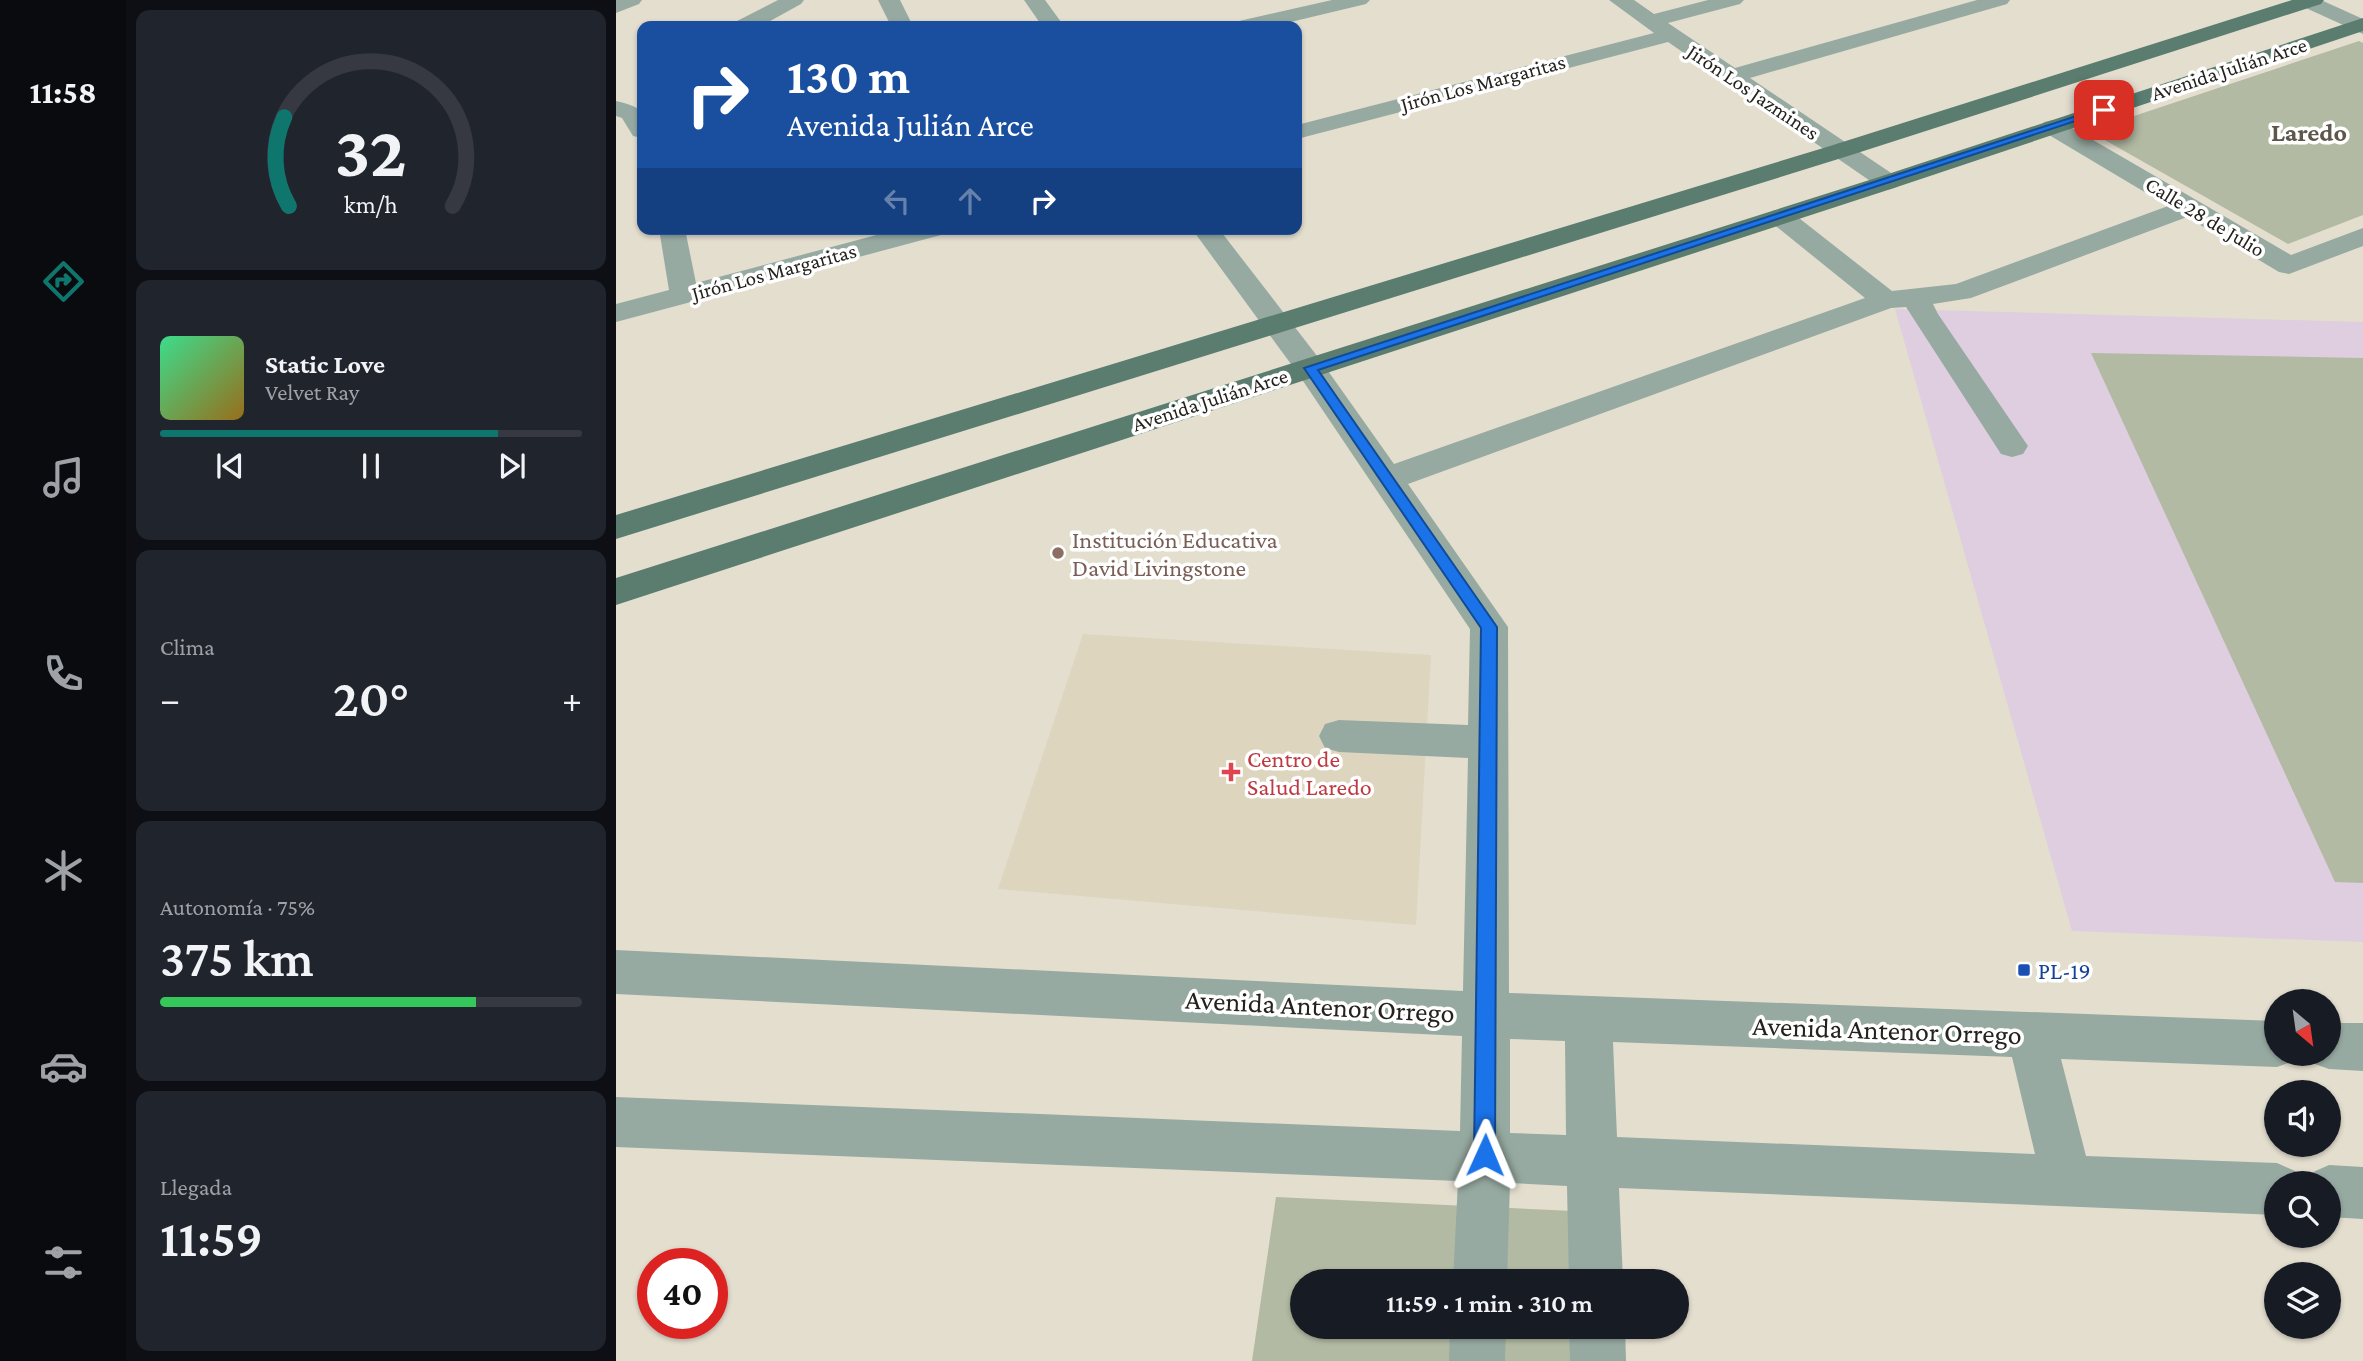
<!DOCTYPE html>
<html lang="es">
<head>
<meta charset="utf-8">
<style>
  :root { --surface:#171b24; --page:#20242c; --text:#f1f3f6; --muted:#9ea1a6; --line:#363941; --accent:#0f766e }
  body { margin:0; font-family:"Crimson Pro",serif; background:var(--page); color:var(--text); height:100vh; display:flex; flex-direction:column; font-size:26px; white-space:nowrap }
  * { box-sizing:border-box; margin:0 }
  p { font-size:23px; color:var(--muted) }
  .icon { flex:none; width:38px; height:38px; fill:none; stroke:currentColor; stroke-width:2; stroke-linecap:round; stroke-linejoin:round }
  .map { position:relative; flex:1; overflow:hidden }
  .drawer { display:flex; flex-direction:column; gap:10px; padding:10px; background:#0d0f14; width:490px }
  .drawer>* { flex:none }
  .banner { position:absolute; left:21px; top:21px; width:665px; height:214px; border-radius:14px; box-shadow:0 2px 5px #0004; background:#1a4fa0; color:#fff; overflow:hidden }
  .needle { width:46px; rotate:151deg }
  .fabs { position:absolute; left:1648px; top:989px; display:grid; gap:14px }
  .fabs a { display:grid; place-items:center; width:77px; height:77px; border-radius:50%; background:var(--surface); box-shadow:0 2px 5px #0004; font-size:35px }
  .speed { position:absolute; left:21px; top:1248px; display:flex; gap:14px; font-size:35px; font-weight:700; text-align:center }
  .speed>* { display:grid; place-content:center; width:91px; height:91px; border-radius:50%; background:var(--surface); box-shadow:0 2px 5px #0004; line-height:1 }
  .speed .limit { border:10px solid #d22; background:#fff; color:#111 }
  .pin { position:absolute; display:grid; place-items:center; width:60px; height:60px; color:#fff; margin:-30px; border-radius:14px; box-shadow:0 4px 10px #0006 }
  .me { position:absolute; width:77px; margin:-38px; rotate:1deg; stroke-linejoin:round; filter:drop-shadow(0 0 5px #0008) }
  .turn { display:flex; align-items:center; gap:24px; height:147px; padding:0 35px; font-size:32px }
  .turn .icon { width:91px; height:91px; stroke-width:2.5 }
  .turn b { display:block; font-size:49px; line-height:60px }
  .lanes { display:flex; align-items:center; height:66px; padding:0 35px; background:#0003; justify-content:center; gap:35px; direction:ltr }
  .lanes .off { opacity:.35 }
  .big { font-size:52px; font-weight:600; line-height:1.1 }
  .drawer .widget { flex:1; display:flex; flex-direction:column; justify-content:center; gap:10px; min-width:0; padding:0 24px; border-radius:14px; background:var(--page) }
  .drawer .dial { align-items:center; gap:0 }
  .dial svg { height:182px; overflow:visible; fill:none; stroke:var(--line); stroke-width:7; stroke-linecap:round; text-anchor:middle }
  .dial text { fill:var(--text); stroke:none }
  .song { display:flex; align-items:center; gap:21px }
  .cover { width:84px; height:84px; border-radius:10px; background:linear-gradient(135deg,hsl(150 70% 55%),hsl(40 70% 35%)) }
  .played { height:7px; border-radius:4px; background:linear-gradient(90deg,var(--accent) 80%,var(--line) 80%) }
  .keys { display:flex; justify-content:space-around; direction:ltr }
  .heat { display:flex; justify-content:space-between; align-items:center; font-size:38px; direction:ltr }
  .charge { height:10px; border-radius:5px; background:linear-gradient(90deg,#34c759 75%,var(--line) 0) }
  .trip { position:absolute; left:674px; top:1269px; width:399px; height:70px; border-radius:35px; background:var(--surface); box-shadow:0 2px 5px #0004; font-weight:600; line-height:70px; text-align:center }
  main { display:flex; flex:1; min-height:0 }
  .tabs { display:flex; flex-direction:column; width:126px; justify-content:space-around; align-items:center; background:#090b0e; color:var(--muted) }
  .tabs .icon { width:49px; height:49px }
  .tabs .on { color:var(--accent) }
  .tabs b { font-size:32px; color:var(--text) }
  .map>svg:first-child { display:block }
  .built { fill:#ded5bf }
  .education { fill:#dfcee0 }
  .green { fill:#b2baa3 }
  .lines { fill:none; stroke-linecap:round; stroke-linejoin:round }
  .minor { fill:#97aaa2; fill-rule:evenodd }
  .major { fill:#5a7d70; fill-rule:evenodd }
  .route { fill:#1a73e8; stroke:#114b97; stroke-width:2 }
  .education-dot { fill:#8d6e63; stroke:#fff; stroke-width:2.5 }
  .health-dot { fill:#e0444e; stroke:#fff; stroke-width:2.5 }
  .transit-dot { fill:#1a4fb4; stroke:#fff; stroke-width:2.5 }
  .labels { text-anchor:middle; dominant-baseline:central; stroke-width:7; stroke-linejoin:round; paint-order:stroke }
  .far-street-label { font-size:21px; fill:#24221d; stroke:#fff }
  .education-label { font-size:24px; fill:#785e54; stroke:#fff; text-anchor:start }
  .health-label { font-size:24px; fill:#be3a42; stroke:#fff; text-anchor:start }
  .transit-label { font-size:24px; fill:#164399; stroke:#fff; text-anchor:start }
  .far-district-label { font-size:26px; font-weight:bold; fill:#5d574b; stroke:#fff }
  .near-street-label { font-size:28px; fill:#24221d; stroke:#fff }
</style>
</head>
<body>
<main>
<nav class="tabs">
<b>11:58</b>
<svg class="icon on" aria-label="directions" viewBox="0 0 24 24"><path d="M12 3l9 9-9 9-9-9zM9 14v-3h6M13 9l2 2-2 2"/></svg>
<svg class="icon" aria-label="music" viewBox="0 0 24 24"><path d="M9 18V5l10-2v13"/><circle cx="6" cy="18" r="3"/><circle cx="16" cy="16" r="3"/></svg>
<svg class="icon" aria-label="phone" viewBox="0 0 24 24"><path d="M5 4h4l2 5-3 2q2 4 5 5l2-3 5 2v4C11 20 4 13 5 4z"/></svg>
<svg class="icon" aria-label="climate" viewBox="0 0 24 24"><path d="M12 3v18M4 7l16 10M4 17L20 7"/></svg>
<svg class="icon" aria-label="car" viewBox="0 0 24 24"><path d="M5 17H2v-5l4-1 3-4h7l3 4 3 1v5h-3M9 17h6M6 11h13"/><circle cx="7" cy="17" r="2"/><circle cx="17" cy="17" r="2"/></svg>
<svg class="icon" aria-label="filters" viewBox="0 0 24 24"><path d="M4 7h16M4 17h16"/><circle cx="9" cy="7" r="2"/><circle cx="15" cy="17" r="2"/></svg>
</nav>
<section class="drawer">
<div class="widget dial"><svg viewBox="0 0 100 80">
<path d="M14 69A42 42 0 1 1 86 69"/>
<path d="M14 69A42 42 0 0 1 12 30" stroke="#0f766e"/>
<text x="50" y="56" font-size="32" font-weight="700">32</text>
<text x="50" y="72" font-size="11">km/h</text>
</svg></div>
<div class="widget">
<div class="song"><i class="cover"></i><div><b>Static Love</b><p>Velvet Ray</p></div></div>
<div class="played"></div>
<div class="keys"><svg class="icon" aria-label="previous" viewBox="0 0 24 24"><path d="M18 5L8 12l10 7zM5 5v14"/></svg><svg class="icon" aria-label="pause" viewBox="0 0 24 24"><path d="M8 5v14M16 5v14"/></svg><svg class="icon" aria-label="next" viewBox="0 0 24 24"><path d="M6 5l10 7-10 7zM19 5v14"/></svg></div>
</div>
<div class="widget"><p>Clima</p>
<div class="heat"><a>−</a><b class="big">20°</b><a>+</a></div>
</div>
<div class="widget"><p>Autonomía · 75%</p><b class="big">375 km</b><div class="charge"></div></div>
<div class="widget"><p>Llegada</p><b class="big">11:59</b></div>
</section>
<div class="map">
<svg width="1747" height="1361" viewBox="0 0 1747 1361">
  <rect width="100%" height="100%" fill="#e4decf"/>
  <path class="built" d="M 467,634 L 815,655 L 800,925 L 382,889 Z"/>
  <path class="education" d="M 1279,309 L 1747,322 L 1747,942 L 1456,931 Z"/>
  <path class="green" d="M 1743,41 L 1747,43 L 1747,215 L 1672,244 L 1473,131 Z
    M 1475,353 L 1747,358 L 1747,883 L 1719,882 Z
    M 660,1197 L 957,1211 L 956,1281 L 686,1281 L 686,1326 L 956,1327 L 956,1361 L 636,1361 Z"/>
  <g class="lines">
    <path class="minor" d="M 0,0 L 26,0 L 23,4 L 0,13 Z
      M 162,0 L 188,0 L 185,4 L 145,26 L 118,26 L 121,21 Z
      M 262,0 L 284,0 L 297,26 L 275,26 Z
      M 408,0 L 429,0 L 448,26 L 426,26 Z
      M 716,0 L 754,0 L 750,4 L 658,26 L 620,26 L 623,21 Z
      M 993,0 L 1018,0 L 1038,14 L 1092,0 L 1128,0 L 1124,4 L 1052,23 L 1119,68 L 1361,0 L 1394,0 L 1391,4 L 1134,78 L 1281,177 L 1285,182 L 1281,187 L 1272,190 L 1263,187 L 1052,42 L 681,139 L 681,125 L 1038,33 Z
      M 1678,0 L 1705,0 L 1747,19 L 1747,34 L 1681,4 Z
      M 0,101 C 29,108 26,110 26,138 L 17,136 L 6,118 L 0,116 Z
      M 1437,120 L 1446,122 L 1675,255 L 1747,228 L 1747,246 L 1673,274 L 1663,272 L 1571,217 L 1355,298 L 1317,304 L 1322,314 L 1412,446 L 1407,454 L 1396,457 L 1385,454 L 1290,307 L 1275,308 L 792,484 L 892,627 L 893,993 L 1661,1021 L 1661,1054 L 1681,1054 L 1678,1061 L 1661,1067 L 1445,1059 L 1470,1156 L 1661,1163 L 1679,1171 L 1684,1183 L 1661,1183 L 1661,1215 L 1003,1188 L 1007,1281 L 953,1281 L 951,1186 L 894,1183 L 891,1281 L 837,1281 L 842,1181 L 0,1147 L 0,1097 L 844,1131 L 846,1036 L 0,994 L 0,950 L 847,991 L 852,758 L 723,752 L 709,748 L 703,736 L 709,724 L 723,720 L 852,725 L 854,629 L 683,375 L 576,229 L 603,229 L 705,361 L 778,464 L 1249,298 L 1156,223 L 1152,217 L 1156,211 L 1165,209 L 1174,211 L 1276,291 L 1340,284 L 1552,206 L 1428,132 L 1425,127 L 1428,122 ZM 894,1039 L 949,1041 L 950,1135 L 894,1133 ZM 997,1042 L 1396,1057 L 1419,1154 L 1001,1137 Z
      M 43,229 L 69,229 L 80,283 L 283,229 L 328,229 L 325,235 L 0,322 L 0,304 L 53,290 Z
      M 1713,1023 L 1747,1023 L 1747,1071 L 1713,1069 L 1696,1063 L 1692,1054 L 1713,1054 Z
      M 1713,1165 L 1747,1167 L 1747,1219 L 1713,1217 L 1713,1183 L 1690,1183 L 1695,1173 Z
      M 834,1326 L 890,1326 L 889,1361 L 833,1361 Z
      M 953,1326 L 1009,1326 L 1010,1361 L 954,1361 Z"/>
    <path class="major" d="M 1676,0 L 1708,0 L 1705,4 L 1232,156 L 0,539 L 0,515 L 1214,146 Z
      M 1747,18 L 1747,31 L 1281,187 L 0,605 L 0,578 L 1263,177 Z"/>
  </g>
  <path class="route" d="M 1485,108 L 1493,110 L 702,370 L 881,627 L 879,1155 L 876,1162 L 869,1165 L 861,1162 L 858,1155 L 865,628 L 688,368 Z"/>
  <circle class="education-dot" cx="442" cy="553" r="7"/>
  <path class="health-dot" d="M611.5 761.5h7v7h7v7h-7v7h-7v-7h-7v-7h7z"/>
  <rect class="transit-dot" x="1401" y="963" width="14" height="14" rx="3.5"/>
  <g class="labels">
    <g class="far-street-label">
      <text transform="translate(1613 69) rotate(-18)">Avenida Julián Arce</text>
      <text transform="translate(867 83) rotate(-15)">Jirón Los Margaritas</text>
      <text transform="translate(1137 92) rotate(34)">Jirón Los Jazmines</text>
      <text transform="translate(1589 217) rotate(31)">Calle 28 de Julio</text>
      <text transform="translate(158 272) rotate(-15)">Jirón Los Margaritas</text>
      <text transform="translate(594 400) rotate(-18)">Avenida Julián Arce</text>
    </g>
    <g class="education-label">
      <text x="456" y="539">Institución Educativa<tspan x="456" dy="28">David Livingstone</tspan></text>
    </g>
    <g class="health-label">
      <text x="631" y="758">Centro de<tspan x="631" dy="28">Salud Laredo</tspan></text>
    </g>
    <g class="transit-label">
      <text x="1422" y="970">PL-19</text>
    </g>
    <g class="far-district-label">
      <text x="1693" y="132">Laredo</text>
    </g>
    <g class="near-street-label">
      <text transform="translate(704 1006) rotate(3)">Avenida Antenor Orrego</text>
      <text transform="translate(1271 1030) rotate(2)">Avenida Antenor Orrego</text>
    </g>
  </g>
</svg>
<div class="fabs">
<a><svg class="needle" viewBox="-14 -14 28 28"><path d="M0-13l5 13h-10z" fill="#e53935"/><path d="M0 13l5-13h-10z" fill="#9ea1a6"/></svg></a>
<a><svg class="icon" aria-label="sound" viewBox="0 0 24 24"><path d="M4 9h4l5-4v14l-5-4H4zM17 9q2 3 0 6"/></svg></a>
<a><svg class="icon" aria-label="search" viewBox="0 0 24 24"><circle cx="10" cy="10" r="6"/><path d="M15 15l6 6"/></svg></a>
<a><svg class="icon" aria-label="layers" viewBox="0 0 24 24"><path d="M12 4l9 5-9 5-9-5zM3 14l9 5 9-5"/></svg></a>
</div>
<div class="speed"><div class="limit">40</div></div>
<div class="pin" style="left:1488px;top:110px;background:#d93025"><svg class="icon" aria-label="arrive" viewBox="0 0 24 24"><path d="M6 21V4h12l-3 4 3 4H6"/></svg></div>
<svg class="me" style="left:869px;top:1155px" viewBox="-20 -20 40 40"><path d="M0-17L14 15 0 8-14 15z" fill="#1a73e8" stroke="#fff" stroke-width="4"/></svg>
<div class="trip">11:59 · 1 min · 310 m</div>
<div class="banner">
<div class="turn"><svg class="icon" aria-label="right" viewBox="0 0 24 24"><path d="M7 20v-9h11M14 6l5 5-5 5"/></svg><div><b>130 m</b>Avenida Julián Arce</div></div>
<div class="lanes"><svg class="icon off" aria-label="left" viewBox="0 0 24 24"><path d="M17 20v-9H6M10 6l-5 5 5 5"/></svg><svg class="icon off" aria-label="ahead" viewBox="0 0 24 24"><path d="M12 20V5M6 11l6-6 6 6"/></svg><svg class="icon" aria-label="right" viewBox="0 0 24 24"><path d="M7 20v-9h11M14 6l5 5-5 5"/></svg></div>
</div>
</div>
</main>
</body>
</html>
